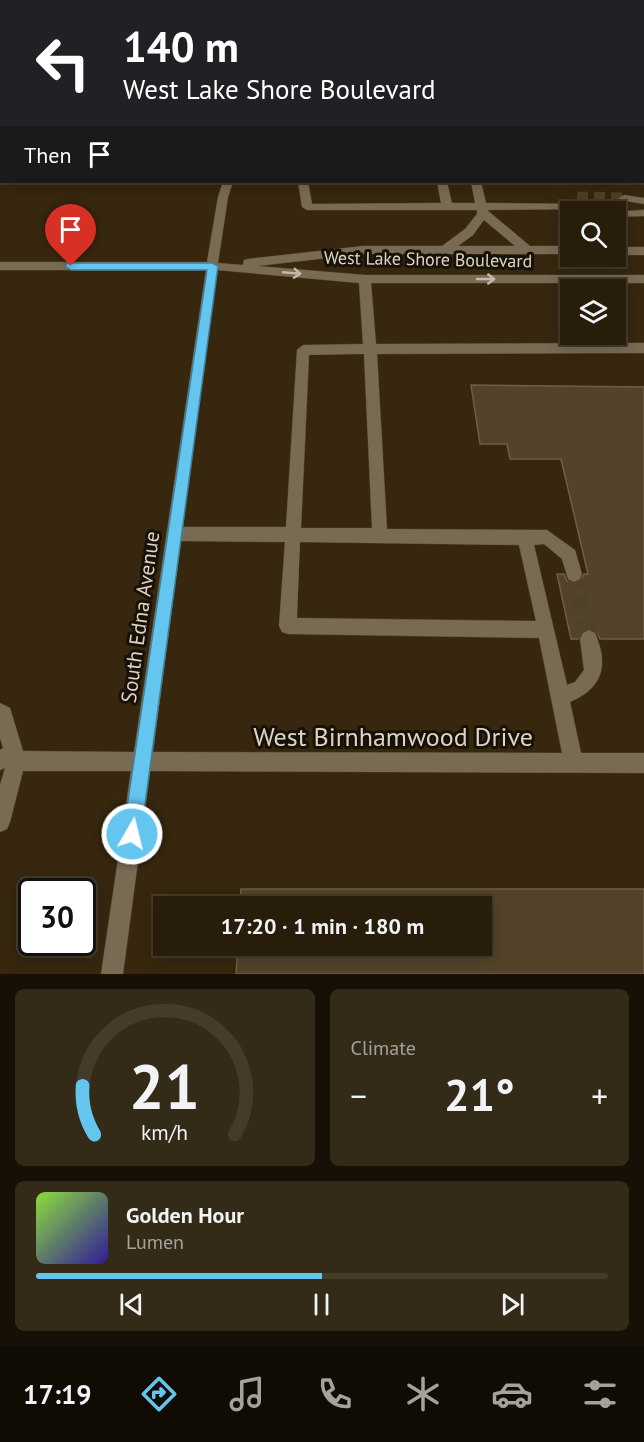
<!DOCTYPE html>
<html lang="en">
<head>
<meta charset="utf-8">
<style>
  :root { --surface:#281d0a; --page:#342a18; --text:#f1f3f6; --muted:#a5a29c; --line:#443b2b; --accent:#64c5ee }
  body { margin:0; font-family:"PT Sans",sans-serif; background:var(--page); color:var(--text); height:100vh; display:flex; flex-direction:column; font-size:22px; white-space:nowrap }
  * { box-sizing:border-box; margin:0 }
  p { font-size:20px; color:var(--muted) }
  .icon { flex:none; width:33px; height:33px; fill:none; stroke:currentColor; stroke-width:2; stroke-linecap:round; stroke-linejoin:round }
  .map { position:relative; height:974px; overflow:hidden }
  .side { display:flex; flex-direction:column; gap:15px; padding:15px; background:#161006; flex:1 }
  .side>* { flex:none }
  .hud { position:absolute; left:0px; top:0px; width:645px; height:183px; box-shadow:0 3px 15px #0003,0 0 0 2px var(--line); background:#202124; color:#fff; overflow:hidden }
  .buttons { position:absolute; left:560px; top:201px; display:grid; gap:12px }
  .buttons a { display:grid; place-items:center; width:66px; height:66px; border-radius:0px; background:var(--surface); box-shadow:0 3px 15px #0003,0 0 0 2px var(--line); font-size:30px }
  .speed { position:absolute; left:18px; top:878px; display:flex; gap:12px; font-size:30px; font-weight:700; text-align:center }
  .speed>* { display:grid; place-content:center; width:78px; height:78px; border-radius:50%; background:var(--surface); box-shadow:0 3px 15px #0003,0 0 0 2px var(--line); line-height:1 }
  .speed .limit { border:3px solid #111; border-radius:9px; background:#fff; color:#111 }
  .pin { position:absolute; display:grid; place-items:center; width:51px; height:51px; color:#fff; margin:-62px -26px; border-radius:50% 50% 50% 0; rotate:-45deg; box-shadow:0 0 6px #0007 }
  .pin .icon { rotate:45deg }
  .me { position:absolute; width:66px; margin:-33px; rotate:8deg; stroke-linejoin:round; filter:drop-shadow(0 0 4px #0008) }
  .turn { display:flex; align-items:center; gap:21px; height:126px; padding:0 24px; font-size:27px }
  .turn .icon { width:78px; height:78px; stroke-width:2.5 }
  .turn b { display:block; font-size:42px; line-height:51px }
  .then { display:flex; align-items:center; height:57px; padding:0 24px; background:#0003; gap:12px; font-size:22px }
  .big { font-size:45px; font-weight:700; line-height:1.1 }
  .side .tile { flex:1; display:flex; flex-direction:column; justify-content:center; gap:9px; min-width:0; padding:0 21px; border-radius:9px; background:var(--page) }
  .side .dial { align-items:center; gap:0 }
  .dial svg { height:156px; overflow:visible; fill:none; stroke:var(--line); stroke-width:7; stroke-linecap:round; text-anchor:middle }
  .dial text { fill:var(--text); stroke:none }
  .song { display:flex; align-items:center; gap:18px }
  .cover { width:72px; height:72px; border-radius:9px; background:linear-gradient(135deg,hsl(90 70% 55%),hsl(250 70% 35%)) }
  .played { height:6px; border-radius:3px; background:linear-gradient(90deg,var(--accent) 50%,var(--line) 50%) }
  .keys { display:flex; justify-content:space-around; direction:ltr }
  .heat { display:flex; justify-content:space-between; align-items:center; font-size:33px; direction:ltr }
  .side .tiles { flex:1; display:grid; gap:15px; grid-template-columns:1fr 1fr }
  .tile:last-child { grid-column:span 2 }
  .trip { position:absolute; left:153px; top:896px; width:339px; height:60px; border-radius:0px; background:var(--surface); box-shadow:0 3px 15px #0003,0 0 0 2px var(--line); font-weight:700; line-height:60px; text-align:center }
  .dock { display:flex; height:96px; justify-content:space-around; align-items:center; background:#100c04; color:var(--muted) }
  .dock .icon { width:42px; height:42px }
  .dock .active { color:var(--accent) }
  .dock b { font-size:27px; color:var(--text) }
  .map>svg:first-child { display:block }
  .building { fill:#53432a; stroke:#705f45; stroke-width:1.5 }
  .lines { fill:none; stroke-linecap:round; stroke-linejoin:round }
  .minor-tunnel-far2 { stroke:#4f412a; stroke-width:11; stroke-dasharray:11 6; stroke-linecap:butt }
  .minor-tunnel-far1 { stroke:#4f412a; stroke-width:15; stroke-dasharray:15 8; stroke-linecap:butt }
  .minor-tunnel { stroke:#4f412a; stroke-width:20; stroke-dasharray:20 10; stroke-linecap:butt }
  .minor-casing { stroke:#51432b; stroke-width:1 }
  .minor { fill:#796a54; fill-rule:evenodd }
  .oneway { stroke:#c5baaa }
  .route { fill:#64c5ee; stroke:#41809b; stroke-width:1.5 }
  .labels { text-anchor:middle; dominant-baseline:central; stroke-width:6; stroke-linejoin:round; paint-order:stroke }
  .far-street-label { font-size:18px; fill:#ded5c6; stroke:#181107 }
  .street-label { font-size:21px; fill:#ded5c6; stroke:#181107 }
  .near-street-label { font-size:26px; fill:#ded5c6; stroke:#181107 }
</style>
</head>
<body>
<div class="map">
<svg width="644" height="974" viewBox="0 0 644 974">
  <rect width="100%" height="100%" fill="#36270e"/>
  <path class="building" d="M 471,385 L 644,387 L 644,639 L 600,639 L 597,632 L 590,628 L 582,631 L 578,639 L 571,639 L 557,574 L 564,574 L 567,581 L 573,584 L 581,581 L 584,574 L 588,574 L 561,459 L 510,459 L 507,444 L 480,444 Z
    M 241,889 L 644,889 L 644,974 L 236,974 L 238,945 L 482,945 L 482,906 L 240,906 Z"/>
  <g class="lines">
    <path class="minor-tunnel-far2" d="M 577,197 L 624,198"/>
    <path class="minor-tunnel-far1" d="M 574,574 L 587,628"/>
    <path class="minor-tunnel" d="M 586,627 L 589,639"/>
    <g class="minor-casing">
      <path id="minor" d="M 469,0 L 477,0 L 468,2 Z
        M 600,0 L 608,0 L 609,2 L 601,2 Z
        M 0,95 L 2,96 L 2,102 L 0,101 Z
        M 2,113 L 2,121 L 0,122 L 0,114 Z
        M 223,182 L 233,182 L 228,197 L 218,263 L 243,265 L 244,260 L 248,259 L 363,246 L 442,246 L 465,229 L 477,214 L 477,210 L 307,210 L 302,207 L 298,182 L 308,182 L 312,204 L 441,203 L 437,182 L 447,182 L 452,203 L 475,203 L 471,182 L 481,182 L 486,203 L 585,204 L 585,208 L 581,209 L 487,210 L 530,246 L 570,246 L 570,254 L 363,254 L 257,266 L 365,275 L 644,275 L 644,283 L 371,283 L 376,344 L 644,343 L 644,353 L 377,354 L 387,529 L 547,530 L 575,550 L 582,574 L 580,579 L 574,582 L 568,579 L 562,559 L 544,544 L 534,545 L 567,685 L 575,682 L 584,670 L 580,639 L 583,633 L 589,630 L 595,633 C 609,665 603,688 570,702 L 581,753 L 644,753 L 644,773 L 150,771 L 123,974 L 101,974 L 131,771 L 23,771 L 10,822 L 7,829 L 0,832 L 0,785 L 5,768 L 0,770 L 0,750 L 3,748 L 0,738 L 0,703 L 10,708 L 23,751 L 134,752 L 206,270 L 0,270 L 0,262 L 207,262 L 218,197 ZM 484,220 L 515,246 L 458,246 L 473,235 ZM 217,270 L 359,283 L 363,344 L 303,345 L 297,350 L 286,527 L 183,527 ZM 364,354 L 372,528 L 301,528 L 309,355 ZM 181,541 L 285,542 L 279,626 L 282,632 L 288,634 L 539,638 L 562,753 L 153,752 ZM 300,542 L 519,545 L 536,621 L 297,618 Z
        M 624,195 L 644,198 L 644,204 L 620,200 L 619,198 Z
        M 644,210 L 644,216 L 615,217 L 615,212 L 611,212 Z
        M 615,247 L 644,247 L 644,255 L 615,255 Z"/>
    </g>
    <use href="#minor" class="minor"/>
  </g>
  <defs><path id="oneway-shaft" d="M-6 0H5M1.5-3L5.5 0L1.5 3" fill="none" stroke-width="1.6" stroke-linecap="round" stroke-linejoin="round" transform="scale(1.5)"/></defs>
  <g class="oneway">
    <use href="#oneway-shaft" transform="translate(292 273) rotate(5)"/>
    <use href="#oneway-shaft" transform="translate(486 279)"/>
  </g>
  <path class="route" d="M 67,263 L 212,263 L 218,266 L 141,834 L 138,840 L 132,843 L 126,840 L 123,834 L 207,270 L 71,270 L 65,266 Z"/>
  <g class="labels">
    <g class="far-street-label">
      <text transform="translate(428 259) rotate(1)">West Lake Shore Boulevard</text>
    </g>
    <g class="street-label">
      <text transform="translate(140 617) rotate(-82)">South Edna Avenue</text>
    </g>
    <g class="near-street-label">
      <text x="393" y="736">West Birnhamwood Drive</text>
    </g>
  </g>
</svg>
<div class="buttons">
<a><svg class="icon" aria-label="search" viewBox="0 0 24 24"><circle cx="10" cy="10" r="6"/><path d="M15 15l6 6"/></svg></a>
<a><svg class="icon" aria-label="layers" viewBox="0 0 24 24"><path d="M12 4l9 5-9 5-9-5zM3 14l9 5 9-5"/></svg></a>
</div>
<div class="speed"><div class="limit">30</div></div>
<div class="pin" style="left:71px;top:266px;background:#d93025"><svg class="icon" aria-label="arrive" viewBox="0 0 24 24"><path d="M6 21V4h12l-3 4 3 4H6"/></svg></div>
<svg class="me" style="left:132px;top:834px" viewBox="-20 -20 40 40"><circle r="17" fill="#64c5ee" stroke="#fff" stroke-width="3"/><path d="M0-11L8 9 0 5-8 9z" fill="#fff"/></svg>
<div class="trip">17:20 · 1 min · 180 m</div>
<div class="hud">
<div class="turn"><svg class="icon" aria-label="left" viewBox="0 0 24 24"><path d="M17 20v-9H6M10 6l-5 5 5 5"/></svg><div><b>140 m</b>West Lake Shore Boulevard</div></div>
<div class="then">Then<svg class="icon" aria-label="arrive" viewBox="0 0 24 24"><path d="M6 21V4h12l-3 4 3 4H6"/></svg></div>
</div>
</div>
<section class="side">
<div class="tiles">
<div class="tile dial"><svg viewBox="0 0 100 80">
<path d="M14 69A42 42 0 1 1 86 69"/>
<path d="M14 69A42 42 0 0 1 8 44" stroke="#64c5ee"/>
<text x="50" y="56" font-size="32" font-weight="700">21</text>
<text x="50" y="72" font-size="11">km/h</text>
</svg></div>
<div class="tile"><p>Climate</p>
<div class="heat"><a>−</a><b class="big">21°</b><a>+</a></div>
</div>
<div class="tile">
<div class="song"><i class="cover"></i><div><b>Golden Hour</b><p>Lumen</p></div></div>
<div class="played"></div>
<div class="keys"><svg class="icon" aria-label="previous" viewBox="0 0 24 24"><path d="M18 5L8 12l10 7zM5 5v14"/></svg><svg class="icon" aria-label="pause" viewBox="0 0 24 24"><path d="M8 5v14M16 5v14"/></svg><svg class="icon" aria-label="next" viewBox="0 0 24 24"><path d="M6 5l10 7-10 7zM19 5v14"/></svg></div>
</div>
</div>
</section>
<nav class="dock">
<b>17:19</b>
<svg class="icon active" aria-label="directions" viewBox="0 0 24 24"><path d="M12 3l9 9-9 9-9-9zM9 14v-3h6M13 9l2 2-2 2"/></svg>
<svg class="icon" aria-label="music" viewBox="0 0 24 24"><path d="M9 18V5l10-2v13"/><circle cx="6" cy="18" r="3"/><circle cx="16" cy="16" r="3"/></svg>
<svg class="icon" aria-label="phone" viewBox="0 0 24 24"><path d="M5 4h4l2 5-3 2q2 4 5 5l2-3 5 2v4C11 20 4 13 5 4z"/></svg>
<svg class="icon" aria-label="climate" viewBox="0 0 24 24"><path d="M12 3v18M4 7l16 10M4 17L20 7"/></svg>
<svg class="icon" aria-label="car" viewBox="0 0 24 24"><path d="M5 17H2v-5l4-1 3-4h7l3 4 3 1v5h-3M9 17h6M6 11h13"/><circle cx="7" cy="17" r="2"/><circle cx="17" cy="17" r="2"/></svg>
<svg class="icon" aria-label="filters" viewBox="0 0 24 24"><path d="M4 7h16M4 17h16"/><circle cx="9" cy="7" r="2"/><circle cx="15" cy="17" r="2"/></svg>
</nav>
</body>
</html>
